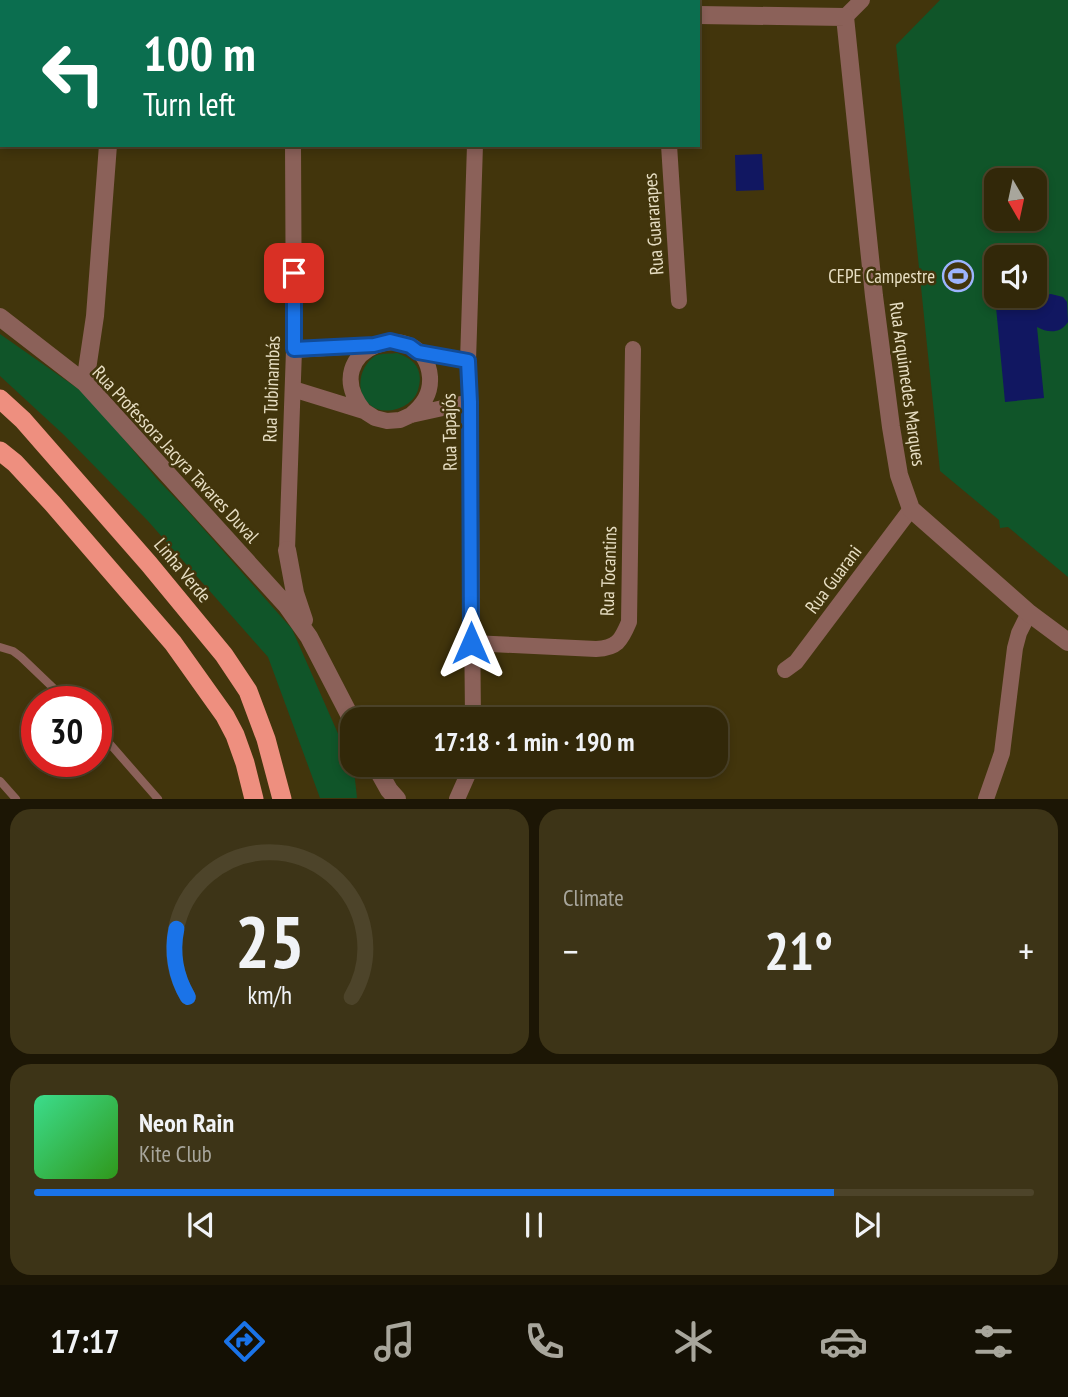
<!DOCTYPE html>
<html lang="en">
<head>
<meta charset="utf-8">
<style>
  :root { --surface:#322809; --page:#3d3417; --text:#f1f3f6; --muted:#a8a69c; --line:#4d442a; --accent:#1a73e8 }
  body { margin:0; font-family:"PT Sans Narrow",sans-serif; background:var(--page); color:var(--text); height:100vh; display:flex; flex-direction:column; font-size:26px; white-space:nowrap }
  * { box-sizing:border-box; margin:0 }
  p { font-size:23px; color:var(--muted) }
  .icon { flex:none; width:38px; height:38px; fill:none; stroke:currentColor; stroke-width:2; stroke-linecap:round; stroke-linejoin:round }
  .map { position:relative; height:799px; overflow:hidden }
  .details { display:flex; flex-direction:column; gap:10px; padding:10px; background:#1c1605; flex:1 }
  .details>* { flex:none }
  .top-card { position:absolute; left:0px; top:0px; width:700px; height:147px; box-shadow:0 4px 10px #0003,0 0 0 2px var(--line); background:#0b6e4f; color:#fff; overflow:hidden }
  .needle { width:46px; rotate:171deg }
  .controls { position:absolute; left:984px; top:168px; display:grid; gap:14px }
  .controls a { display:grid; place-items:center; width:63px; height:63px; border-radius:14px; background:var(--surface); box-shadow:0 4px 10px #0003,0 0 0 2px var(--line); font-size:35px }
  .speed { position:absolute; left:21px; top:686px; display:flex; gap:14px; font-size:35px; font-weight:700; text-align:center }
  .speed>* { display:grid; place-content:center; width:91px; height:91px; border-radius:50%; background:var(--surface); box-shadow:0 4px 10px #0003,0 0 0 2px var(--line); line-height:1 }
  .speed .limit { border:10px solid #d22; background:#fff; color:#111 }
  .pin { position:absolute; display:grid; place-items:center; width:60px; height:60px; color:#fff; margin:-30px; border-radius:14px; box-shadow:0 4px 10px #0006 }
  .me { position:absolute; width:77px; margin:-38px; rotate:0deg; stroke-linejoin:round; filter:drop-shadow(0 0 5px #0008) }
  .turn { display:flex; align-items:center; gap:24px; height:147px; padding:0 28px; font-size:32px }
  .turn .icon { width:91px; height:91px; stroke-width:2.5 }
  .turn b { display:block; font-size:49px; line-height:60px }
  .big { font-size:52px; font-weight:800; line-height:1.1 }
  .details .tile { flex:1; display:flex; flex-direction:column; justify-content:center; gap:10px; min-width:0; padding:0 24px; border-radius:21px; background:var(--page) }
  .details .dial { align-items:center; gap:0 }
  .dial svg { height:182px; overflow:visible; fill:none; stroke:var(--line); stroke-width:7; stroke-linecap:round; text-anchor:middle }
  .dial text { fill:var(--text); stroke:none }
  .song { display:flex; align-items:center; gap:21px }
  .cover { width:84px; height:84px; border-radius:10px; background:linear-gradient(135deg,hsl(150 70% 55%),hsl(110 70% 35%)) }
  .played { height:7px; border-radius:4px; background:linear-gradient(90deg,var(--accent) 80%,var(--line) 80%) }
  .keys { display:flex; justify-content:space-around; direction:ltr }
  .heat { display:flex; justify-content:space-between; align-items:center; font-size:38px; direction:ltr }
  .details .tiles { flex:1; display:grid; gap:10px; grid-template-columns:1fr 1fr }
  .tile:last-child { grid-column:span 2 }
  .trip { position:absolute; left:340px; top:707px; width:388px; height:70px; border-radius:21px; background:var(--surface); box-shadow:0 4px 10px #0003,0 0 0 2px var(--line); font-weight:800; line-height:70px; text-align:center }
  .dock { display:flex; height:112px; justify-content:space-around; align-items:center; background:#141004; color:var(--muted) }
  .dock .icon { width:49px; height:49px }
  .dock .selected { color:var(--accent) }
  .dock b { font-size:32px; color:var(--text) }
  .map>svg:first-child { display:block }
  .green { fill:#105529; fill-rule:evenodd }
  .water { fill:#111761 }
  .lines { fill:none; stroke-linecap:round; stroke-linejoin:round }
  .service { stroke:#8b6159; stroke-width:8 }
  .minor { stroke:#8b6159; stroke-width:16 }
  .tertiary { stroke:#8b6159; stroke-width:18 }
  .trunk { stroke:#ee8f7f; stroke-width:19 }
  .route-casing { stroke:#114b97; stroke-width:18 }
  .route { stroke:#1a73e8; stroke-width:12 }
  .labels { text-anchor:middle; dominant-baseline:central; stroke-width:5; stroke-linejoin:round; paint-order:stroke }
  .street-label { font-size:19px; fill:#e7dec3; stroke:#42350c }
  .poi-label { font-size:19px; fill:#e7dec3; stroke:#42350c; text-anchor:end }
</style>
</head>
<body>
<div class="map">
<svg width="1068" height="799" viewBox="0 0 1068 799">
  <rect width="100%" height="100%" fill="#42350c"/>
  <path class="green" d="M 940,0 L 1068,0 L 1068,577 L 1008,527 L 1000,528 L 999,520 L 940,471 L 896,45 ZM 996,180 L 1034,180 L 1034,219 L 996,219 ZM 996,257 L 1034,257 L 1034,296 L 996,296 Z
    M 0,334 L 87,395 L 158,480 L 186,509 L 292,629 L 354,770 L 357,798 L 320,798 L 268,657 L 148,521 L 64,435 L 0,376 Z
    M 397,353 C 415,359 424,370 418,390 C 413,408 383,418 369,404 C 354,390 360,366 375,356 C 381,353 390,354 397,353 Z"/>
  <path class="water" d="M 762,154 L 764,190 L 736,191 L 735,155 Z
    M 1051,294 L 1063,297 L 1067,302 L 1068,322 C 1060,334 1048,333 1037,327 L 1044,398 L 1005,402 L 996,307 L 1034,303 L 1044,295 Z"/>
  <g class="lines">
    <path class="service" d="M 0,647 L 13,651 L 21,657 L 68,702
      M 96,728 L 158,799
      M 0,781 L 16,799"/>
    <path class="minor" d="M 141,2 L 141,0
      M 227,2 L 228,0
      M 845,17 L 862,0
      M 669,145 L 679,301
      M 294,350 L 374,345
      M 418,352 L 468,361
      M 293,389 L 364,411 L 375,418 L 387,421 L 400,420 L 411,415 L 470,402
      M 364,411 C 313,348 424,311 430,377 C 431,394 423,405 411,415
      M 287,550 L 294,350 L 293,145
      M 471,643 L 596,649 C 617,648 621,641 629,622 L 633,349
      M 785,670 L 796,662 L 911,509
      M 473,719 L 470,402 L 468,361 L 475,145
      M 457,799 L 472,765
      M 986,799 L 1002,753 L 1015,648 L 1019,633 L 1029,613"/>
    <path class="tertiary" d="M 0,11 L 2,11
      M 698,15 L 845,17 L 874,296 L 891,427 L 899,475 L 911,509 L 1029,613 L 1068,642
      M 0,317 L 85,383 L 287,606 L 309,637 L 352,720
      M 85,383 L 95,316 L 108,145
      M 287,550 L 295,593 L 304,620
      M 375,765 L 389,790 L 397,799"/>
    <path class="trunk" d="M 0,399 L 23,420 L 149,564 L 224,655 L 248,691 L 266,739 L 282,799
      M 0,451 L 15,463 L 53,504 L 173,643 L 225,716 L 235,735 L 245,763 L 254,799"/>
  </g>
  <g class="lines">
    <g class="route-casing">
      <path id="route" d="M 294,273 L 294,349 L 374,345 L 390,341 L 410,346 L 418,352 L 468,361 L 470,402 L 471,643"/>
    </g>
    <use href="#route" class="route"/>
  </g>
  <defs>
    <g id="stadium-ring" transform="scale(1.575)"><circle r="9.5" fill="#42350c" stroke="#9db4fd" stroke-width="1.5"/><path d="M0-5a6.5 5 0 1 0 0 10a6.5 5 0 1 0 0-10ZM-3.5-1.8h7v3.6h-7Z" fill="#9db4fd"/></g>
  </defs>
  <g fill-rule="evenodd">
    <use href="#stadium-ring" x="958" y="276"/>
  </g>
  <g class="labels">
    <g class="street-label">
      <text transform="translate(653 224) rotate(-94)">Rua Guararapes</text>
      <text transform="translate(908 384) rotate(82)">Rua Arquimedes Marques</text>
      <text transform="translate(271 389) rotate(-88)">Rua Tubinambás</text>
      <text transform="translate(449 432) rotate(-91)">Rua Tapajós</text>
      <text transform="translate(176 454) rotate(47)">Rua Professora Jacyra Tavares Duval</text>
      <text transform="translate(183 570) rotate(50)">Linha Verde</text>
      <text transform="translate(608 571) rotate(-88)">Rua Tocantins</text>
      <text transform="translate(833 579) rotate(-53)">Rua Guarani</text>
    </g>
    <g class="poi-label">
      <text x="935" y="276">CEPE Campestre</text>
    </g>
  </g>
</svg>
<div class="controls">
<a><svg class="needle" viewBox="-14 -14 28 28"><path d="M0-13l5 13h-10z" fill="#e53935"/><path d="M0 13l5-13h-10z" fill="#a8a69c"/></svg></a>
<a><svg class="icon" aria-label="sound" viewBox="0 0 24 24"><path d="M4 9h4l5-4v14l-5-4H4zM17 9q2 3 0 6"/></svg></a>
</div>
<div class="speed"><div class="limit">30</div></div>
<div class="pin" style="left:294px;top:273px;background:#d93025"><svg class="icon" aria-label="arrive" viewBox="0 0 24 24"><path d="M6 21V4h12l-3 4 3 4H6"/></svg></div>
<svg class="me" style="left:471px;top:643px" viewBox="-20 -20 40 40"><path d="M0-17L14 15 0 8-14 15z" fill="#1a73e8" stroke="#fff" stroke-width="4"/></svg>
<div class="trip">17:18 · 1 min · 190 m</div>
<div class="top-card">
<div class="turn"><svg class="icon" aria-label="left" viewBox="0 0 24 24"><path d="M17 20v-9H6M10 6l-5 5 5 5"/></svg><div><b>100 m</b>Turn left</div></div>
</div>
</div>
<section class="details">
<div class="tiles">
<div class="tile dial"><svg viewBox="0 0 100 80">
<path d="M14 69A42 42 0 1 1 86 69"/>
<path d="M14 69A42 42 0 0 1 9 39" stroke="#1a73e8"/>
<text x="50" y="56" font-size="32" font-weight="700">25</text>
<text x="50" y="72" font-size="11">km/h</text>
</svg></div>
<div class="tile"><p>Climate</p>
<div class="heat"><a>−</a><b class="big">21°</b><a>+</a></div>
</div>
<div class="tile">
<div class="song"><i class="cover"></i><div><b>Neon Rain</b><p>Kite Club</p></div></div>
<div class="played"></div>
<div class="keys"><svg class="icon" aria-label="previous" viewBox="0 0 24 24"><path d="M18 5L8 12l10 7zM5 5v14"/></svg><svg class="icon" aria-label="pause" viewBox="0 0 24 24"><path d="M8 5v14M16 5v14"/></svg><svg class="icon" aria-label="next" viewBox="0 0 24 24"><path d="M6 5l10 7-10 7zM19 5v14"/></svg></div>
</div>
</div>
</section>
<nav class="dock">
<b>17:17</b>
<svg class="icon selected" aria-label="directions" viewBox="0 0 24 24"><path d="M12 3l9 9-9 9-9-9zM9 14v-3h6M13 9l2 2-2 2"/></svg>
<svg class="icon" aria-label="music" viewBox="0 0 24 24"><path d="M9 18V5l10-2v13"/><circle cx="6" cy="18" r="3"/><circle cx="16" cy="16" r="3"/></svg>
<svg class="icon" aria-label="phone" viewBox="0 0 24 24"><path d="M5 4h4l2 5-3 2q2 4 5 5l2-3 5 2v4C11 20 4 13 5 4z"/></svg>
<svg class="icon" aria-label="climate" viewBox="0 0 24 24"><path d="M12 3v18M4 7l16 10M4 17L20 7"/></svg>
<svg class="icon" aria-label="car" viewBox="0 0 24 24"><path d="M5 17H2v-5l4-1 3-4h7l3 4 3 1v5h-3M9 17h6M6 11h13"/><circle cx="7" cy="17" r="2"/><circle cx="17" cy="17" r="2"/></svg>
<svg class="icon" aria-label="filters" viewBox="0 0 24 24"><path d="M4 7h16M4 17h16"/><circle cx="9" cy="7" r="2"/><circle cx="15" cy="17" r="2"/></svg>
</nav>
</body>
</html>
